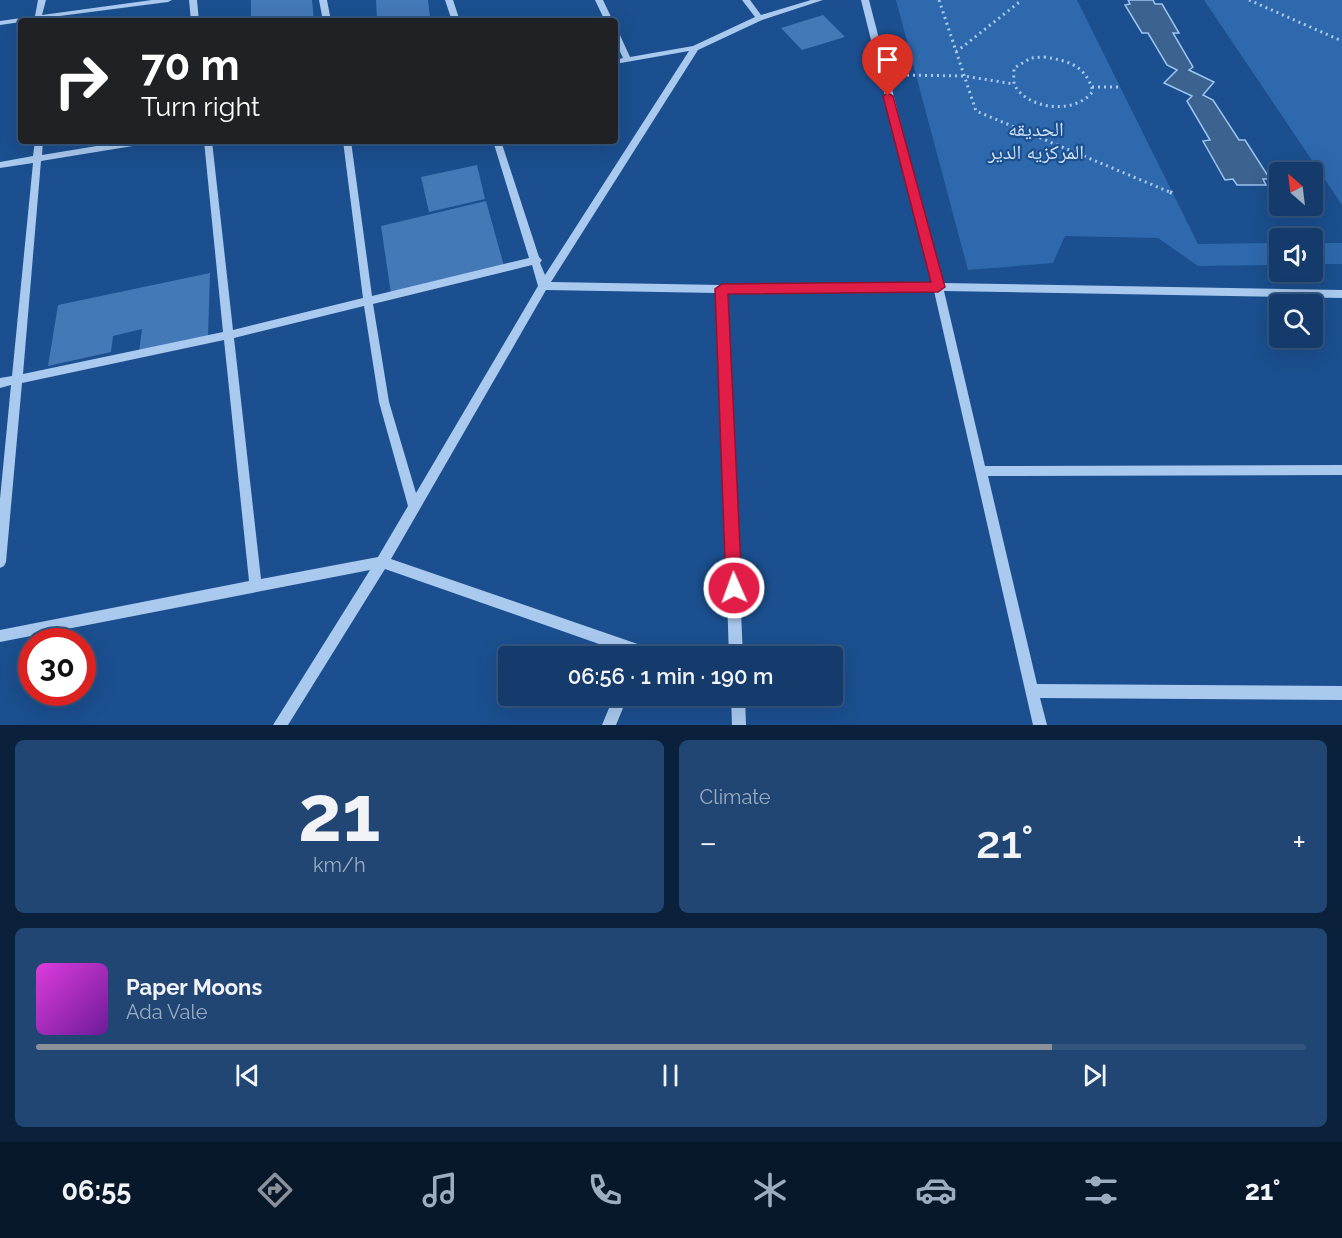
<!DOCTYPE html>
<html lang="en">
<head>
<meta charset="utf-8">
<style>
  :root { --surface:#143b6b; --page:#214673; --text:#f1f3f6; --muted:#9dadc1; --line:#33557e; --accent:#8c9099 }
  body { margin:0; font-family:Raleway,"Noto Naskh Arabic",sans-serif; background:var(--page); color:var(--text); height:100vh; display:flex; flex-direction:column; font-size:22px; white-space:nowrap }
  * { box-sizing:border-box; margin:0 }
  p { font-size:20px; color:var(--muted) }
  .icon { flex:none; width:33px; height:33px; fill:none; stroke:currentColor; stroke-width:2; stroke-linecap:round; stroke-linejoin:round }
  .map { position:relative; height:725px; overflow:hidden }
  .drawer { display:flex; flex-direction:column; gap:15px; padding:15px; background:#0b203b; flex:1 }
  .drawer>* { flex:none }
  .hud { position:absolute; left:18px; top:18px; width:600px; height:126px; border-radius:6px; box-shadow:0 6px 24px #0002,0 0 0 2px var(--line); background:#202124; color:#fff; overflow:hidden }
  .needle { width:39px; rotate:332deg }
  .fabs { position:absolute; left:1269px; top:162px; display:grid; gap:12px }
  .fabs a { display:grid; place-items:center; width:54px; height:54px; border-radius:6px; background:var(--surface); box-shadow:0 6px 24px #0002,0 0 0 2px var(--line); font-size:30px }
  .speed { position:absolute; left:18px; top:628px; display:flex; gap:12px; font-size:30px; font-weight:700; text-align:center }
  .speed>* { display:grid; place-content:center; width:78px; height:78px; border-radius:50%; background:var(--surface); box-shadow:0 6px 24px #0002,0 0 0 2px var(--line); line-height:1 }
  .speed .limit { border:9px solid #d22; background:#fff; color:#111 }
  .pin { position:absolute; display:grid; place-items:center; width:51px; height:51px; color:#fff; margin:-62px -26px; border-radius:50% 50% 50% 0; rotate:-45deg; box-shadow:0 0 6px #0007 }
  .pin .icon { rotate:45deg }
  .me { position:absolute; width:66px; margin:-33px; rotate:358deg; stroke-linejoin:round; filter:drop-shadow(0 0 4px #0008) }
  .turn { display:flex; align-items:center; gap:21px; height:126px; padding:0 24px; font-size:27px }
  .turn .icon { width:78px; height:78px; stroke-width:2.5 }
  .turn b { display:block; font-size:42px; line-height:51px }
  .big { font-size:45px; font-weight:600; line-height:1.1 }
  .drawer .card { flex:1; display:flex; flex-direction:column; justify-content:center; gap:9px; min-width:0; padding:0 21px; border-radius:9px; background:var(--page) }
  .drawer .dial { align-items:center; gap:0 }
  .dial b { font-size:78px; line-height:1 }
  .song { display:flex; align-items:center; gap:18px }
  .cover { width:72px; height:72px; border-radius:9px; background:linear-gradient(135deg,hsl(300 70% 55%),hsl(280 70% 35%)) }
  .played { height:6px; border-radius:3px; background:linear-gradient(90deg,var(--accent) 80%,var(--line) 80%) }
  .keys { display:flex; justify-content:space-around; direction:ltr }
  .heat { display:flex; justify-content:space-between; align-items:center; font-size:33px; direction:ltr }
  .drawer .tiles { flex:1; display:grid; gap:15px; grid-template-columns:1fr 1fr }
  .card:last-child { grid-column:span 2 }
  .trip { position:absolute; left:498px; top:646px; width:345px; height:60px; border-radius:6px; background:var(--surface); box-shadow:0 6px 24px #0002,0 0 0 2px var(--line); font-weight:600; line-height:60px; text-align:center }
  .menu { display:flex; height:96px; justify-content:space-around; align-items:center; background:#08182b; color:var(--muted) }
  .menu .icon { width:42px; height:42px }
  .menu .on { color:var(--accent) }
  .menu b { font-size:27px; color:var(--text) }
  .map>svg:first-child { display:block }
  .green { fill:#2e69ad }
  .water { fill:#3c6290; stroke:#9cc4f0; stroke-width:1.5 }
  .building { fill:#4478b7 }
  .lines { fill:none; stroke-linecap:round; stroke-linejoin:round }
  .path-far1 { stroke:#a9c9ee; stroke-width:3; stroke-dasharray:2 4; stroke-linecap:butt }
  .path { stroke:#a9c9ee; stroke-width:4; stroke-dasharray:3 4.5; stroke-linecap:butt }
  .minor { fill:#a9c9ee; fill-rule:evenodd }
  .route { fill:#e11d48; stroke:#92132f; stroke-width:1.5 }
  .labels { text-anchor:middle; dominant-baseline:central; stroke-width:4.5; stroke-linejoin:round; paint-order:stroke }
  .park-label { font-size:20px; fill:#cfe3fa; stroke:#1b4f8f }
</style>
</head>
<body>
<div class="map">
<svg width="1342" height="725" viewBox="0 0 1342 725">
  <rect width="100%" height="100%" fill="#1b4f8f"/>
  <path class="green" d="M 896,0 L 1077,0 L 1198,244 L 1279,243 L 1279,265 L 1198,266 L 1158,238 L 1065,236 L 1053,263 L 968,270 Z
    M 1204,0 L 1342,0 L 1342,205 Z
    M 1312,243 L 1342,243 L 1342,264 L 1313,264 Z"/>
  <path class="water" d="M 1128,0 L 1153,0 L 1155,4 L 1162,4 L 1179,33 L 1173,33 L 1193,67 L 1189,70 L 1214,82 L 1203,95 L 1213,100 L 1239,140 L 1245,140 L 1270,179 L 1263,179 L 1266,185 L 1237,185 L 1233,179 L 1225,180 L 1203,141 L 1210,140 L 1187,101 L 1192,96 L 1164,83 L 1177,70 L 1167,65 L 1148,33 L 1142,33 L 1125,5 L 1130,4 Z"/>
  <path class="building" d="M 251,0 L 312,0 L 314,21 L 251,21 Z
    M 376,0 L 428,0 L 430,17 L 403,21 L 377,21 Z
    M 823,15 L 845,37 L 802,50 L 781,28 Z
    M 477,165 L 485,199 L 429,212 L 421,177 Z
    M 486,201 L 504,266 L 391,294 L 381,226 Z
    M 210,273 L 208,336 L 139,352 L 142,329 L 113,336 L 111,352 L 48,366 L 58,305 Z"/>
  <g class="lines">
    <path class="path-far1" d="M 939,0 L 976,111 L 1172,193
      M 1249,0 L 1342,41
      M 956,52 L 1022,0
      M 1044,57 C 1069,61 1085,65 1093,91 C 1077,114 1030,111 1015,86 C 1013,81 1014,74 1014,68 L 1031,58 Z
      M 901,75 L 964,76 L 1014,84
      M 1092,87 L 1120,87"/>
    <path class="path" d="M 1170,192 L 1172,193"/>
    <path class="minor" d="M 38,0 L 46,0 L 42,15 L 152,0 L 172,0 L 168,2 L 21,21 L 21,22 L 0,25 L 0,21 L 35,16 Z
      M 189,0 L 197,0 L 199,21 L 191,21 Z
      M 319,0 L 327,0 L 331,21 L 323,21 Z
      M 445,0 L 453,0 L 460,21 L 452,21 Z
      M 595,0 L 603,0 L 613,21 L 605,21 Z
      M 742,0 L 750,0 L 761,15 L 811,0 L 823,0 L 762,20 L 698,50 L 551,282 L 722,285 L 932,283 L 861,0 L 869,0 L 942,283 L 1342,290 L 1342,298 L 944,291 L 985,466 L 1342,465 L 1342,475 L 988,476 L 1037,684 L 1342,686 L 1342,700 L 1040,698 L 1047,725 L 1033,725 L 934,291 L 727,293 L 743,657 L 729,657 L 717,293 L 546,290 L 391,559 L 655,650 L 660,652 L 662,657 L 636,657 L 385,569 L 288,725 L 273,725 L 370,570 L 0,642 L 0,630 L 249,581 L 224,340 L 22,383 L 6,562 L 4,566 L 0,568 L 0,499 L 11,385 L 0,388 L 0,378 L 12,376 L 33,163 L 0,168 L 0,162 L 33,156 L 35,141 L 43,141 L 42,155 L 127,141 L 149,141 L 145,144 L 41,161 L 23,374 L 223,332 L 204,141 L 212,141 L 233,330 L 363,298 L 343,141 L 351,141 L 372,296 L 529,258 L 493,141 L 501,141 L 539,257 L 542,260 L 540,263 L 545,275 L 689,51 L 615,64 L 615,60 L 623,58 L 615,41 L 615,31 L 619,33 L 630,57 L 693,46 L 755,17 ZM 532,265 L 538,286 L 416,493 L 389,402 L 373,304 ZM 364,306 L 379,402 L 408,506 L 378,557 L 261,579 L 234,338 Z
      M 614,696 L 628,696 L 616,725 L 602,725 Z
      M 731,696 L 745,696 L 746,725 L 732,725 Z"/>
  </g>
  <path class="route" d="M 888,93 L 893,96 L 945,287 L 938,292 L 728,294 L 742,588 L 739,594 L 734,596 L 728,594 L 726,588 L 715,289 L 722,284 L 931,282 L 883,96 Z"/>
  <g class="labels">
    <g class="park-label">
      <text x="1036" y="129">الحديقه<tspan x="1036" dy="23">المركزيه الدير</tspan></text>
    </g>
  </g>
</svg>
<div class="fabs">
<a><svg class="needle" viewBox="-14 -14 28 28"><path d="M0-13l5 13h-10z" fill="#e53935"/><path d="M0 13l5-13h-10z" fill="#9dadc1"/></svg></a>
<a><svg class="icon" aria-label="sound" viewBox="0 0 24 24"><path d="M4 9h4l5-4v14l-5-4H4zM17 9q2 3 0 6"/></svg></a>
<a><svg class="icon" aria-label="search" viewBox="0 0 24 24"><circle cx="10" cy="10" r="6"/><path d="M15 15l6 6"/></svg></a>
</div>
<div class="speed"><div class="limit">30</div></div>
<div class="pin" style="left:888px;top:96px;background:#d93025"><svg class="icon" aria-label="arrive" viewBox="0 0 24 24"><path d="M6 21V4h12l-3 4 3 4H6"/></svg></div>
<svg class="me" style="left:734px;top:588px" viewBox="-20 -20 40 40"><circle r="17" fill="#e11d48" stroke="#fff" stroke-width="3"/><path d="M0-11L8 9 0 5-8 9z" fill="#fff"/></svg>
<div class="trip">06:56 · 1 min · 190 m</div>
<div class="hud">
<div class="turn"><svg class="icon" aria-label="right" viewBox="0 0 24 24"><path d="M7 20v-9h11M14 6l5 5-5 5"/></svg><div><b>70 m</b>Turn right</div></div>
</div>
</div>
<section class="drawer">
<div class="tiles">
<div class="card dial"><b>21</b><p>km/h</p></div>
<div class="card"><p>Climate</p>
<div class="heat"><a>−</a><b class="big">21°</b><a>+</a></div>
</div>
<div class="card">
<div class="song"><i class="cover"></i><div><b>Paper Moons</b><p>Ada Vale</p></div></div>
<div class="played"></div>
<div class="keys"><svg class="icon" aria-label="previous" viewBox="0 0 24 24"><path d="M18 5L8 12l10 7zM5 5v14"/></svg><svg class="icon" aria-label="pause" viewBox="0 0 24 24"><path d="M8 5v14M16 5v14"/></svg><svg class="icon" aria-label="next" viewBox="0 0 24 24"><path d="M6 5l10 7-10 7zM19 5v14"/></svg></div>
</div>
</div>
</section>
<nav class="menu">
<b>06:55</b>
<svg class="icon on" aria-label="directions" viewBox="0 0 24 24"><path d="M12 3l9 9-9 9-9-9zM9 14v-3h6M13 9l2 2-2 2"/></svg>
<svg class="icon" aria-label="music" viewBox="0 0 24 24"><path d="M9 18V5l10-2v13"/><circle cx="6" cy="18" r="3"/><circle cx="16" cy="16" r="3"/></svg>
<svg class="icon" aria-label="phone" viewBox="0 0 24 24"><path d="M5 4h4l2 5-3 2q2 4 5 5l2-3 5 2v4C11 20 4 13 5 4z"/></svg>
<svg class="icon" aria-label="climate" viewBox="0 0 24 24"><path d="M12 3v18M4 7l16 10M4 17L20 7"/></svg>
<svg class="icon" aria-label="car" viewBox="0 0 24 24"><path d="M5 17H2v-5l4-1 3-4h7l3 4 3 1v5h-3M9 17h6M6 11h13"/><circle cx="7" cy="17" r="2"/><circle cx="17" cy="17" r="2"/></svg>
<svg class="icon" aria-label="filters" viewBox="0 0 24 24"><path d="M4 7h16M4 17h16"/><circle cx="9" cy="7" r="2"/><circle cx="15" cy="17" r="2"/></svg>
<b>21°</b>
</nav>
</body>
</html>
